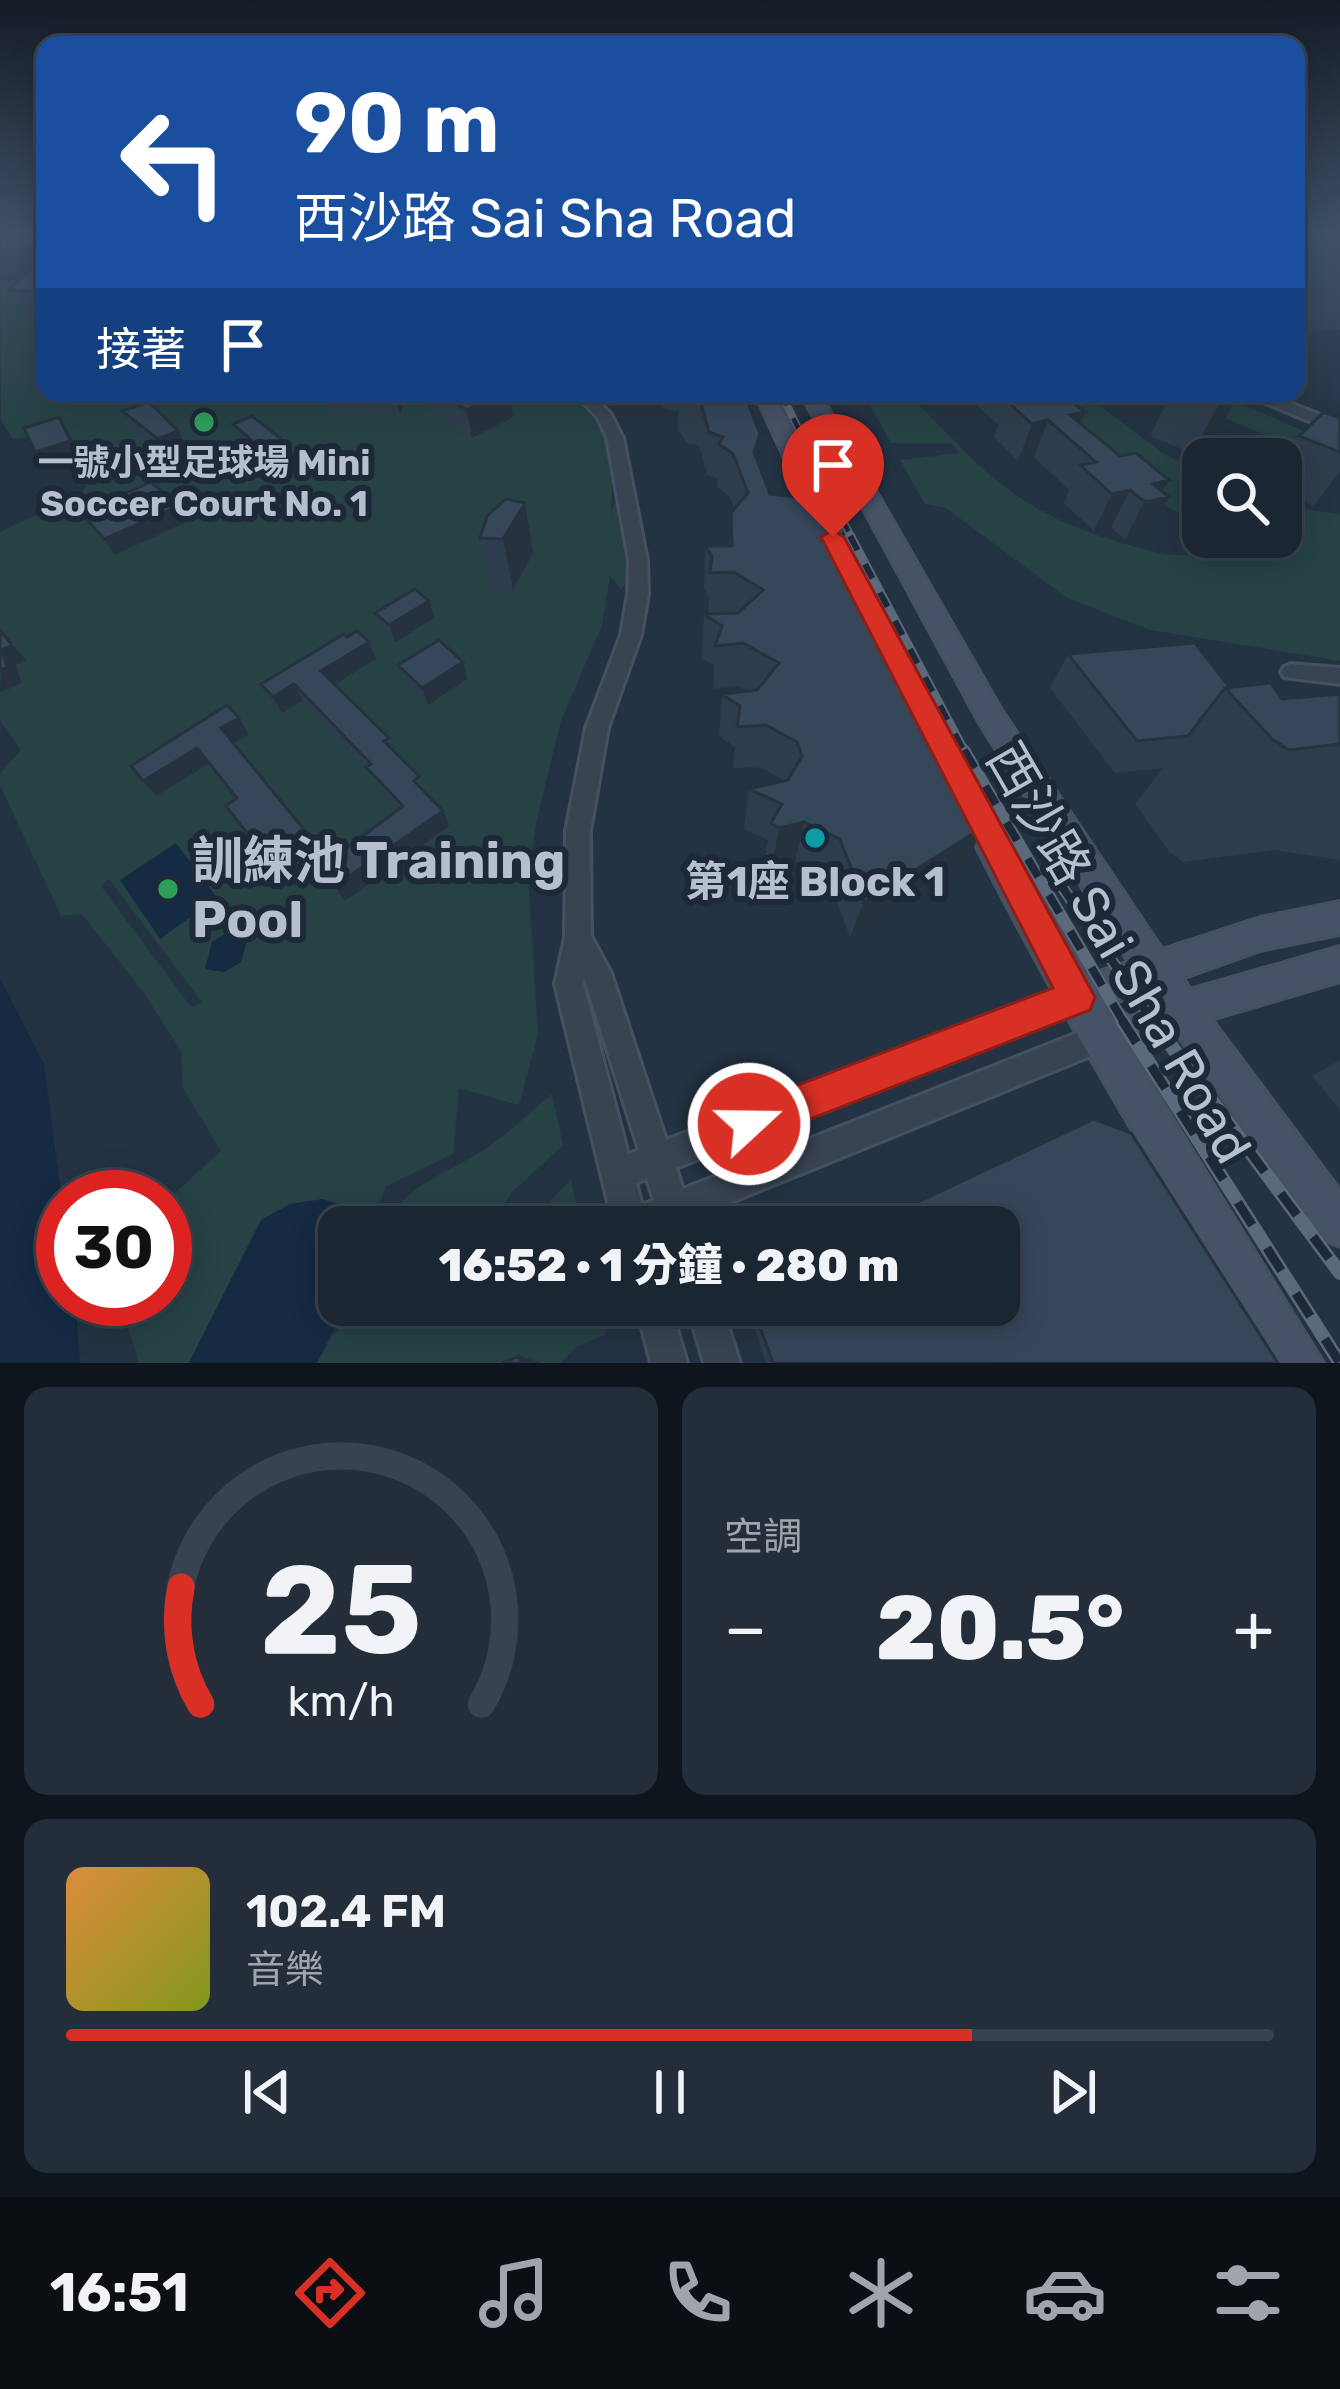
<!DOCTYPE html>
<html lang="zh-TW">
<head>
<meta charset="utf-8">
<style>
  :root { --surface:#1b2633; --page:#242e3b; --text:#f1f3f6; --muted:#a0a5ac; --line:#39434e; --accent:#d93025 }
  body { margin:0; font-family:Rubik,"Noto Sans TC",sans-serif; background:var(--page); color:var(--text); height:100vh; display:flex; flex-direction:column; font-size:45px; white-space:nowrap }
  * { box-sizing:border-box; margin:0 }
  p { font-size:39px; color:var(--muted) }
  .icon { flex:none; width:66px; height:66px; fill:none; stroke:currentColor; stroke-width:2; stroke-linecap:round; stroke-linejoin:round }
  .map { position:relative; height:1363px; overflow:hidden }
  .details { display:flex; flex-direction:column; gap:24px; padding:24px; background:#0f151c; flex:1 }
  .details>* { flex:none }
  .banner { position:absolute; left:36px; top:36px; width:1269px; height:366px; border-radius:24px; box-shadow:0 6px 30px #0003,0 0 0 3px var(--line); background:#1a4fa0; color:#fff; overflow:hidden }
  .buttons { position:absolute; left:1182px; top:438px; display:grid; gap:24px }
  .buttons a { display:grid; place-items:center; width:120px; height:120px; border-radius:24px; background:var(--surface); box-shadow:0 6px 30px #0003,0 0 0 3px var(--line); font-size:60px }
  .speed { position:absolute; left:36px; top:1170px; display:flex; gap:24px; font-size:60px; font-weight:700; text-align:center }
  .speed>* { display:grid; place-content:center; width:156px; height:156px; border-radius:50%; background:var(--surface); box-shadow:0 6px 30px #0003,0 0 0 3px var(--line); line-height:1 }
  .speed .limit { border:18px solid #d22; background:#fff; color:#111 }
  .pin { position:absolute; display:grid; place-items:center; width:102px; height:102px; color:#fff; margin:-123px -51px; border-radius:50% 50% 50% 0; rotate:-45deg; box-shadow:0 0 12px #0007 }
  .pin .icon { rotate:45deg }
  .me { position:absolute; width:132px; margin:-66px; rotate:69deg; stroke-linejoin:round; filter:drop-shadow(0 0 9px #0008) }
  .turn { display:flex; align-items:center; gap:42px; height:252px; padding:0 60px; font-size:54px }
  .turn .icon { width:156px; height:156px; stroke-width:2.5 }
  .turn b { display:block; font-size:84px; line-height:102px }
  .then { display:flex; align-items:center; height:114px; padding:0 60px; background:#0003; gap:24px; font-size:45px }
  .big { font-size:90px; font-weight:800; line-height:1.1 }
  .details .card { flex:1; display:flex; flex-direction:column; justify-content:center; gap:18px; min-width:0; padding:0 42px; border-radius:24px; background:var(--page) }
  .details .dial { align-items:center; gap:0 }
  .dial svg { height:312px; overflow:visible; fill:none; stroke:var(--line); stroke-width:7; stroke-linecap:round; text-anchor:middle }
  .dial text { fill:var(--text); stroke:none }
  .song { display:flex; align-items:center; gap:36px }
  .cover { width:144px; height:144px; border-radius:18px; background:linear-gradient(135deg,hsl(30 70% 55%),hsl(70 70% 35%)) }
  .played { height:12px; border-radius:6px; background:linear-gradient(90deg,var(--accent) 75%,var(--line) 75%) }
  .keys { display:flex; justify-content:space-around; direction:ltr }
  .heat { display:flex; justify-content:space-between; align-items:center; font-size:66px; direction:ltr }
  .details .tiles { flex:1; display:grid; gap:24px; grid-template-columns:1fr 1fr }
  .card:last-child { grid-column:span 2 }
  .trip { position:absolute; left:318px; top:1206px; width:702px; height:120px; border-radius:24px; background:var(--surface); box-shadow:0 6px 30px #0003,0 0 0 3px var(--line); font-weight:800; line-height:120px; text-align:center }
  .tabs { display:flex; height:192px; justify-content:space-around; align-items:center; background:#0b0f14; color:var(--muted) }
  .tabs .icon { width:84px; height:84px }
  .tabs .active { color:var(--accent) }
  .tabs b { font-size:54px; color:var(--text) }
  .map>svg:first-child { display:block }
  .green { fill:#264245; fill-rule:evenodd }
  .water { fill:#152a43 }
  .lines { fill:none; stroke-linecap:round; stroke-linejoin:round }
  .primary-tunnel { stroke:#3a4859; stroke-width:18; stroke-dasharray:18 9; stroke-linecap:butt }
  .minor-casing { stroke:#455060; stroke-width:6 }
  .tertiary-casing { stroke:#455060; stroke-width:6 }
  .secondary-casing { stroke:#455060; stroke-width:6 }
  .minor { fill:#394453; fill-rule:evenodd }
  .tertiary { fill:#394453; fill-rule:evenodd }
  .secondary { fill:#465367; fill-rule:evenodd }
  .rail-far3-casing { stroke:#5a697b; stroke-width:8 }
  .rail-far2-casing { stroke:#5a697b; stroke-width:10 }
  .rail-far1-casing { stroke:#5a697b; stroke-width:12 }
  .rail-casing { stroke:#5a697b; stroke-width:14 }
  .rail-far3 { stroke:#1d2939; stroke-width:4.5; stroke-dasharray:14; stroke-linecap:butt }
  .rail-far2 { stroke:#1d2939; stroke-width:6; stroke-dasharray:16; stroke-linecap:butt }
  .rail-far1 { stroke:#1d2939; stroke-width:8; stroke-dasharray:21; stroke-linecap:butt }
  .rail { stroke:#1d2939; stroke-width:9; stroke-dasharray:27; stroke-linecap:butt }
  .wall { fill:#2e3d4d }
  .shaded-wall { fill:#26323f }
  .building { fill:#36475a; stroke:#26323f; stroke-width:3 }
  .route { fill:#d93025; stroke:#8d1f18; stroke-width:3 }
  .leisure-dot { fill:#2e9e5b; stroke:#1d2939; stroke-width:4.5 }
  .culture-dot { fill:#0f9aa8; stroke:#1d2939; stroke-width:4.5 }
  .labels { text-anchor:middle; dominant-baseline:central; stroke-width:12; stroke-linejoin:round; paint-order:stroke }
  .far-poi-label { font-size:36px; font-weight:bold; fill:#b6bfcd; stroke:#1d2939 }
  .poi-label { font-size:42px; font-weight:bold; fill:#b6bfcd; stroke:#1d2939 }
  .near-poi-label { font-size:51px; font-weight:bold; fill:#b6bfcd; stroke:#1d2939; text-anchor:start }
  .near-street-label { font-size:51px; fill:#b6bfcd; stroke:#1d2939 }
</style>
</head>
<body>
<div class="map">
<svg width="1340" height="1363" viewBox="0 0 1340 1363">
  <rect width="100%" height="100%" fill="#243344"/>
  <path class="green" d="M 0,234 L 45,234 L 45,393 L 577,393 C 616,422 613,472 611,516 L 615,500 L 631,500 L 643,551 L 621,590 L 610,576 L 602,625 L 561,721 L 537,818 L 528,879 L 538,1034 L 519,1105 L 459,1088 L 453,1154 L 386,1186 L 371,1227 L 353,1227 L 341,1205 L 262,1220 L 189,1363 L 139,1363 L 124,1315 L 128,1299 L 165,1299 L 165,1202 L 221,1151 L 183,1088 L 181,1051 L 144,993 L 82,914 L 61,916 L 0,785 L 0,773 L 21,750 L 0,720 L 0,532 L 82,493 L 103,451 L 52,432 L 13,439 L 1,421 ZM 109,879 L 202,1002 L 202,1003 L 191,1007 L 101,886 Z
    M 863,393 L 908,393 C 983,472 1020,515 1129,545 C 1156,553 1174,559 1202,552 L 1206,537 L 1281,537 L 1281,506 L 1340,514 L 1340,661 L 1151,630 L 1067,598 L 946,508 L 925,504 L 900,460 L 960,453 L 951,443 L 891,443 Z
    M 1019,393 L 1083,393 L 1160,451 L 1203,475 L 1203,527 L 1151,497 Z
    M 1166,393 L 1217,393 L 1340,447 L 1308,451 L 1289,445 Z
    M 552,1094 L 563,1145 L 511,1193 L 492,1227 L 388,1227 C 398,1185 461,1169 492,1144 C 513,1129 532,1111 552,1094 Z
    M 571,1179 L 581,1227 L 526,1227 L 528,1225 Z
    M 365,1305 L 617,1305 L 603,1320 L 606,1334 L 575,1348 L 561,1363 L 317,1363 L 331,1337 Z"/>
  <path class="water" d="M 176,843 L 217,898 L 160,939 L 120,880 Z
    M 250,918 L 263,920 L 248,937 L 241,962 L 224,972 L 205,969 L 212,942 Z
    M 0,978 L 44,1064 L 63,1208 L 63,1299 L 75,1299 L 80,1363 L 0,1363 Z
    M 323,1199 L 341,1205 L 353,1227 L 339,1227 L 339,1305 L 345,1305 L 317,1363 L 189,1363 L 261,1220 L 290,1204 Z"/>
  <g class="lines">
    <path class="primary-tunnel" d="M 1308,234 L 1340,246"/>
    <g class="minor-casing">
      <path id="minor" d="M 575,393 L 590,393 L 610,413 L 623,438 L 647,560 L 648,594 L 641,635 L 608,728 L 590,831 L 591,936 L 611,973 L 666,1140 L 1077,983 L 1087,987 L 1091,997 L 1087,1007 L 1077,1011 L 676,1168 L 683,1189 L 1100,1024 L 1110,1028 L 1114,1038 L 1110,1048 L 692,1218 L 696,1227 L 614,1227 L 555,984 L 565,938 L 566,831 L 586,728 L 621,635 L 628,594 L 629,560 L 607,438 L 598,418 ZM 584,977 L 639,1150 L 628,1154 L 583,984 ZM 647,1179 L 654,1200 L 642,1205 L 636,1183 Z
        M 1291,664 L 1340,668 L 1340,684 L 1284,677 L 1281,672 L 1284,667 Z
        M 636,1305 L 670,1305 L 687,1363 L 651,1363 Z
        M 687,1305 L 721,1305 L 740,1363 L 704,1363 Z"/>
    </g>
    <g class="tertiary-casing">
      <path id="tertiary" d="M 1242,393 L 1265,393 L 1340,423 L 1340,434 Z"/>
    </g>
    <g class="secondary-casing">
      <path id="secondary" d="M 755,393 L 773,393 L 840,530 L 837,535 L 821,535 L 818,530 Z
        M 801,393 L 819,393 L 1001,710 L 1162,950 L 1260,918 L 1340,902 L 1340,934 L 1260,950 L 1182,978 L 1190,990 L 1340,947 L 1340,981 L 1211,1019 L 1340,1191 L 1340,1246 L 1325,1240 L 1175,1031 L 1128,1047 L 1323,1363 L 1274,1363 C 1159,1177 1048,994 953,799 L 957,790 L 968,786 L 979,790 L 1087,976 L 1129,962 L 981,725 ZM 1148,990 L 1155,1001 L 1110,1016 L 1104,1006 Z"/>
    </g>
    <use href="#minor" class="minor"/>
    <use href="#tertiary" class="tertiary"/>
    <use href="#secondary" class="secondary"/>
    <g class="rail-far3-casing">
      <path id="rail-far3" d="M 781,393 L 852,539"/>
    </g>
    <g class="rail-far2-casing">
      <path id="rail-far2" d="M 850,536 L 965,753"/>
    </g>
    <g class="rail-far1-casing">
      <path id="rail-far1" d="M 964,750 L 1124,1023
        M 1063,888 L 1154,1023"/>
    </g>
    <g class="rail-casing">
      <path id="rail" d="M 1122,1020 L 1340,1363
        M 1152,1020 L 1340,1273"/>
    </g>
    <use href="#rail-far3" class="rail-far3"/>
    <use href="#rail-far2" class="rail-far2"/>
    <use href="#rail-far1" class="rail-far1"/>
    <use href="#rail" class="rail"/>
  </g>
  <path class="wall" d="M 0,234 L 39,234 L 45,246 L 45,318 L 26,318 L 9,290 L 19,280 Z
    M 1296,234 L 1318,234 L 1296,274 Z
    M 1328,234 L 1340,234 L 1340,330 L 1305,331 L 1296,323 L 1296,291 Z
    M 285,393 L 509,393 L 513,417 L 472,438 L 407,397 L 400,414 L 330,416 L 323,396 L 287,396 Z
    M 658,393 L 744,393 L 757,460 L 770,494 L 964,865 L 850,937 L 828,877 L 795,861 L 772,866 L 764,862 L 768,840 L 744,829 L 749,789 L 785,781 L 760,767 L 733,768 L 735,747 L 719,736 L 722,694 L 748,691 L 739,686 L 713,689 L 714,665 L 702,658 L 704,614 L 708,614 L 709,598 L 704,589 L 705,546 L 729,546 L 731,513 L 734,509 L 730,497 L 717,487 L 718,479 L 707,475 L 699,445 L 688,444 L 678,430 L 678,412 L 662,407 Z
    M 946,393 L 1061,393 L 1085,412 L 1080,424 L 1169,497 L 1148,534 L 1125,540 L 1111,527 L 1094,531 L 1064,503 L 1069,490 L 1034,457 L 1018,461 L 994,437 L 998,425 L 969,398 L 955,401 Z
    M 1171,393 L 1239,393 L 1218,431 L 1192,453 L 1150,436 Z
    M 122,411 L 178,431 L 187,448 L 167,456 L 131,428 Z
    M 1340,418 L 1340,478 L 1314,506 L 1281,492 L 1281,463 L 1299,436 Z
    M 233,424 L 288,444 L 295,461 L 274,470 L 240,440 Z
    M 81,513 L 188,521 L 115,555 L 92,529 Z
    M 487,516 L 533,553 L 513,590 L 491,589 L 480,538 Z
    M 375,613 L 434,618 L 395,642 L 381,630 Z
    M 1068,654 L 1282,699 L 1340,694 L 1340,860 L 1275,850 L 1183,862 L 1170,852 L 1135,804 L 1163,768 L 1115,773 L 1050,688 Z
    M 376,659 L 334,684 L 395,752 L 425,793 L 443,811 L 449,826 L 345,901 L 321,870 L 301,886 L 266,845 L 260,850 L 226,806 L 236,799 L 208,764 L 156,796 L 239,718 L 249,734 L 234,743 L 320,849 L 328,862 L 399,809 L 374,783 L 366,767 L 303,701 L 282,713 L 270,700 L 261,684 Z
    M 398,665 L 467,679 L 428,705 L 404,682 Z
    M 1340,1060 L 1340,1110 L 1312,1076 Z
    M 762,1305 L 999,1305 L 1278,1363 L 766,1363 L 752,1320 Z"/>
  <path class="shaded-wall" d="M 33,234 L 39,234 L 45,246 L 45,271 L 40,278 L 0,282 L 0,250 Z
    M 197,393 L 216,393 L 217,395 L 201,401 Z
    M 394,393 L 406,393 L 407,397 L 400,414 Z
    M 500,393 L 509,393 L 513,417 L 472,438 L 467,410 Z
    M 957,393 L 971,393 L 969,398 L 955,401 Z
    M 1232,393 L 1239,393 L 1218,431 L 1192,453 L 1219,404 Z
    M 1085,412 L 1073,441 L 1070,415 Z
    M 59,417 L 74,442 L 85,466 L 52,478 L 35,452 Z
    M 1048,420 L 1034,457 L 1018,461 L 1032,424 Z
    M 178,431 L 187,448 L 167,456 L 158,439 Z
    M 288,444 L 295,461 L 274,470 L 266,453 Z
    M 1340,471 L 1340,478 L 1314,506 Z
    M 1169,480 L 1158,499 L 1169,497 L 1148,534 L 1125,540 L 1153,484 Z
    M 1130,490 L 1111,527 L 1094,531 L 1112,494 Z
    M 525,503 L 533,553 L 513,590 L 503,539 Z
    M 179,506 L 188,521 L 115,555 L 104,539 Z
    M 429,601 L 434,618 L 395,642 L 389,625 Z
    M 0,629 L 26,660 L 16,665 L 21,683 L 0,693 L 2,650 Z
    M 369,642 L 376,659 L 329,688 L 321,671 Z
    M 463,662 L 467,679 L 428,705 L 422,688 Z
    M 294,684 L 303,701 L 282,713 L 273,697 Z
    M 239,718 L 249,734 L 232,744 L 221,728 Z
    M 197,748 L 208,764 L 156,796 L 143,781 Z
    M 443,811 L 449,826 L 345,901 L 335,886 Z
    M 804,822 L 795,861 L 772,866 L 779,828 Z
    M 985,826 L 964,865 L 850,937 L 864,902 Z
    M 255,830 L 266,845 L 260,850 L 248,834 Z
    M 320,849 L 329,864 L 301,886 L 290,871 Z
    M 519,1356 L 542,1363 L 521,1363 Z"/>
  <path class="building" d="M 0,234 L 33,234 L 24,249 L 0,250 Z
    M 35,265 L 45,265 L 45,291 L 9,290 Z
    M 439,393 L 500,393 L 467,410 Z
    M 682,393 L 744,393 L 760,434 L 754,452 L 770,494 L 817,499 L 985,826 L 864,902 L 840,839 L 804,822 L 779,828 L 771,823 L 782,804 L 749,789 L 788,780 L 802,756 L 797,742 L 766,725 L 737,727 L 740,706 L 722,694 L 757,690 L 779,663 L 743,643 L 715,646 L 722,626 L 704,614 L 738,613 L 763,590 L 734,572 L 710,573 L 712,556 L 705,546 L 732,546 L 731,513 L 748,493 L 733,454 L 719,444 L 723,437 L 709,432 L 701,403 L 689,402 Z
    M 1015,393 L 1061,393 L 1085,412 L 1070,415 L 1120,456 L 1136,453 L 1169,480 L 1153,484 L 1169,497 L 1145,502 L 1130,490 L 1112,494 L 1080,465 L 1096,462 L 1048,420 L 1032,424 L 1006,400 L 1020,397 Z
    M 1191,393 L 1232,393 L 1219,404 Z
    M 149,402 L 178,431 L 158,439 L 122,411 Z
    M 1324,412 L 1340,418 L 1340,452 L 1299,436 Z
    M 252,416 L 288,444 L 266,453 L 233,424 Z
    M 59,417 L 70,441 L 35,452 L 24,428 Z
    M 151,482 L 179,506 L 104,539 L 81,513 Z
    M 506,499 L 525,503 L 503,539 L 480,538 L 487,516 Z
    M 415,589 L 429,601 L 389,625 L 375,613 Z
    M 0,630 L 12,645 L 2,650 L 7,667 L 0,671 Z
    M 357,631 L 369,642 L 321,671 L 389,738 L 384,741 L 419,776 L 414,781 L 443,811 L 335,886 L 320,868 L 403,806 L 366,767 L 371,764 L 294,684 L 273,697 L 261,684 L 344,634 L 347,637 Z
    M 439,640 L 463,662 L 422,688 L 398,665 Z
    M 1195,643 L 1230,688 L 1225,688 L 1188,736 L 1137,741 L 1068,654 Z
    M 1271,683 L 1282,699 L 1340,694 L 1340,744 L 1289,750 L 1272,739 L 1225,688 Z
    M 227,705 L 239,718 L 221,728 L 320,849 L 290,871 L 255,830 L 248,834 L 226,806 L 237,798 L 197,748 L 143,781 L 131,766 Z
    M 1094,1119 L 1131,1133 L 1278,1363 L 773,1363 L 756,1316 L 763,1305 L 999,1305 L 999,1227 L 865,1227 Z
    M 519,1356 L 521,1363 L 502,1363 Z"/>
  <linearGradient id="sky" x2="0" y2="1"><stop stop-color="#141c25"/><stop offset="0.55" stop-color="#3f5067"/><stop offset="1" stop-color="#3f5067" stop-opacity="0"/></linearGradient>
  <rect width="1340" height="425" fill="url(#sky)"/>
  <path class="route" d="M 833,530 L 844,537 L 1095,997 L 1090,1010 L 749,1143 L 735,1138 L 729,1124 L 735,1109 L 1053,988 L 821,537 Z"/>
  <g class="leisure-dot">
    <circle cx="204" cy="422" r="12"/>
    <circle cx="168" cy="889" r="12"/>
  </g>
  <circle class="culture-dot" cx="815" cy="838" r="12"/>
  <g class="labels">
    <g class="far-poi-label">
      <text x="204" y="462">一號小型足球場 Mini<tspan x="204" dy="41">Soccer Court No. 1</tspan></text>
    </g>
    <g class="poi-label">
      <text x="815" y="882">第1座 Block 1</text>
    </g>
    <g class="near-poi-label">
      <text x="192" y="860">訓練池 Training<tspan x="192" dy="59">Pool</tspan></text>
    </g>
    <g class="near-street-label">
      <text transform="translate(1119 953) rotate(60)">西沙路 Sai Sha Road</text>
    </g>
  </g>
</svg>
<div class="buttons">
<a><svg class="icon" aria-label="search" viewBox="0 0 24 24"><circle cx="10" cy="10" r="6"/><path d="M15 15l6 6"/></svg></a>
</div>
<div class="speed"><div class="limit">30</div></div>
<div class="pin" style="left:833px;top:537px;background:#d93025"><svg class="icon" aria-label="arrive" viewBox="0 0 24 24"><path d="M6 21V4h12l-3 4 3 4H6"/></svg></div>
<svg class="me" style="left:749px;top:1124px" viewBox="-20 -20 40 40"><circle r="17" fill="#d93025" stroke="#fff" stroke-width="3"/><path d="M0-11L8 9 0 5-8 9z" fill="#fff"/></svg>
<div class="trip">16:52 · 1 分鐘 · 280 m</div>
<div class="banner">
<div class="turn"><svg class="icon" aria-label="left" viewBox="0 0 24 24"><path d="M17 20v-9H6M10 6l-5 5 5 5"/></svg><div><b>90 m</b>西沙路 Sai Sha Road</div></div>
<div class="then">接著<svg class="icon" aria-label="arrive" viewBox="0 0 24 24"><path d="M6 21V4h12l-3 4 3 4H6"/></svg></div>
</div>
</div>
<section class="details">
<div class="tiles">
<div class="card dial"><svg viewBox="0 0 100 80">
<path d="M14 69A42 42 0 1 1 86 69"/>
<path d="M14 69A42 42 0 0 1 9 39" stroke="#d93025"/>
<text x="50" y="56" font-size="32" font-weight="700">25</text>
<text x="50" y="72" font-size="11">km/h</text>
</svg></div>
<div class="card"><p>空調</p>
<div class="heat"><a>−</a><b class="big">20.5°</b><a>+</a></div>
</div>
<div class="card">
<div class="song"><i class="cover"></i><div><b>102.4 FM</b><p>音樂</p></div></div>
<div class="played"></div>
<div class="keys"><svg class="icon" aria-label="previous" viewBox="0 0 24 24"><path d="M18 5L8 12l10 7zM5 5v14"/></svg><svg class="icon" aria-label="pause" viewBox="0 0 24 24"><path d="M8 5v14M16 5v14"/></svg><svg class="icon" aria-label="next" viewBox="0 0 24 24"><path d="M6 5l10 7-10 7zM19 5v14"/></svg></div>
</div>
</div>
</section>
<nav class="tabs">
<b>16:51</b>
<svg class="icon active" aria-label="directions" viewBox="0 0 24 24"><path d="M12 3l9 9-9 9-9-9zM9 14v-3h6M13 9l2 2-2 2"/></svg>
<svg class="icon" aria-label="music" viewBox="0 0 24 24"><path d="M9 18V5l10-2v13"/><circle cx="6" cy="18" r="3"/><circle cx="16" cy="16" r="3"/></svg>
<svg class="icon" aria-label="phone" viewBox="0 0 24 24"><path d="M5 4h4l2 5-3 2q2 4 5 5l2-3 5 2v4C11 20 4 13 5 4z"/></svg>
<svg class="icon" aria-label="climate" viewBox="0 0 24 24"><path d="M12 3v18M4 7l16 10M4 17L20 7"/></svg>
<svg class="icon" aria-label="car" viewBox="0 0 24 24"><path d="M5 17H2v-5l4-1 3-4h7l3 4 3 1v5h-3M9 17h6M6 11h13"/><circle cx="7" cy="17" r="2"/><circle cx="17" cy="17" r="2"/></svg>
<svg class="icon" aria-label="filters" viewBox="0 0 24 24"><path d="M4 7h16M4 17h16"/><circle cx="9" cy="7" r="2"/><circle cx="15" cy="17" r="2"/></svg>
</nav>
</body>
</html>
